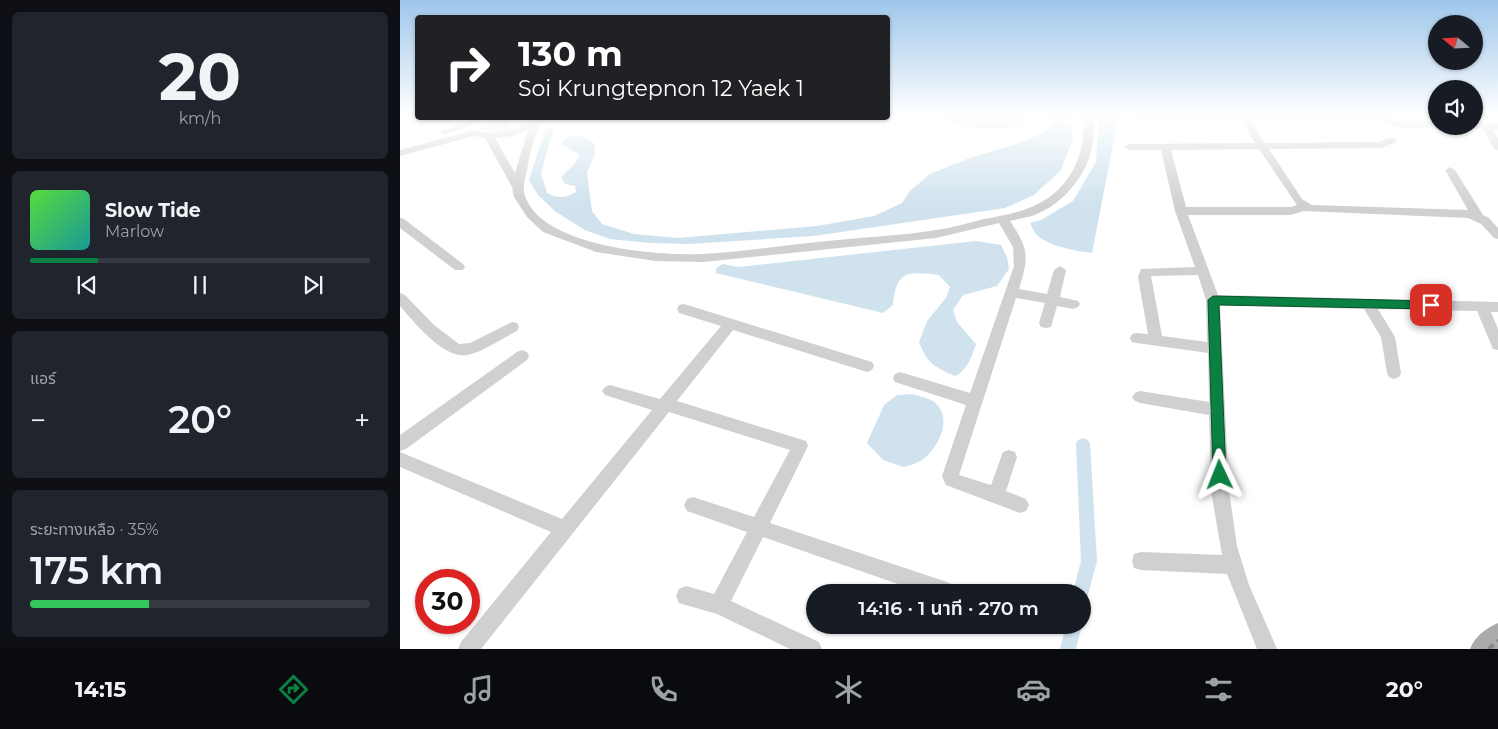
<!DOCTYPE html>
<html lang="th">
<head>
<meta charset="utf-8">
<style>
  :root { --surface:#171b24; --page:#20242c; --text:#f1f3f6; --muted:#9ea1a6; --line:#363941; --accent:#0b8043 }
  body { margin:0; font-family:Montserrat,"Noto Sans Thai",sans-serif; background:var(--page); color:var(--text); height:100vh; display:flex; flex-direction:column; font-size:19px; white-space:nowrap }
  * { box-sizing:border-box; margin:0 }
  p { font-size:16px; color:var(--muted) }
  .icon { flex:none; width:28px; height:28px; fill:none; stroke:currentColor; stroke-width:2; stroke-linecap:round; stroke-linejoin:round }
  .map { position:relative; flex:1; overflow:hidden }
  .drawer { display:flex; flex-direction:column; gap:12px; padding:12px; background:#0d0f14; width:400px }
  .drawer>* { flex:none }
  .top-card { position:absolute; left:15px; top:15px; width:475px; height:105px; border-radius:5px; box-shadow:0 1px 4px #0004; background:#202124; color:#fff; overflow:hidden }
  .needle { width:32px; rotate:289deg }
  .buttons { position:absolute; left:1028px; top:15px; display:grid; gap:10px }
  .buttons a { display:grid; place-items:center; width:55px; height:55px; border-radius:50%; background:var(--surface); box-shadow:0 1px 4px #0004; font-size:25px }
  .speed { position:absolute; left:15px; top:569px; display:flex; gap:10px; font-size:25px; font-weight:700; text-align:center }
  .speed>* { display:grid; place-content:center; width:65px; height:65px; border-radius:50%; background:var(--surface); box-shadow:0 1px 4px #0004; line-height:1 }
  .speed .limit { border:8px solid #d22; background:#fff; color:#111 }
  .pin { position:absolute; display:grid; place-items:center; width:42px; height:42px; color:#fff; margin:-21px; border-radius:10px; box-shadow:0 2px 8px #0006 }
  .me { position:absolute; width:55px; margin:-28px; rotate:358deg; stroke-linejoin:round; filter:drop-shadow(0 0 4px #0008) }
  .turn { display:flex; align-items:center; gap:18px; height:105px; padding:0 20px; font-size:22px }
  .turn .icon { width:65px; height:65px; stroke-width:2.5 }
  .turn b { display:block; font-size:35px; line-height:42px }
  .big { font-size:38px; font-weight:600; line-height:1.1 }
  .drawer .card { flex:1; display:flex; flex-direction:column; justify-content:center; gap:8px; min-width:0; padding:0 18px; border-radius:8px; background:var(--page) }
  .drawer .dial { align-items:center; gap:0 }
  .dial b { font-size:65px; line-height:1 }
  .song { display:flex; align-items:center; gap:15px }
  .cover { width:60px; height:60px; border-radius:8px; background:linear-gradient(135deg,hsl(110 70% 55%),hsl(180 70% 35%)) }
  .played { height:5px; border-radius:2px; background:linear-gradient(90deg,var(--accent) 20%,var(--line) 20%) }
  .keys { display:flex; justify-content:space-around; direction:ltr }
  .heat { display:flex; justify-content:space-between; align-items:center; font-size:28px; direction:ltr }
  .charge { height:8px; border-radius:4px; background:linear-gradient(90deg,#34c759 35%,var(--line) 0) }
  .trip { position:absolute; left:406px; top:584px; width:285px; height:50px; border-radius:25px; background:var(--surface); box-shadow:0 1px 4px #0004; font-weight:600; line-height:50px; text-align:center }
  .menu { display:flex; height:80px; justify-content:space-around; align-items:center; background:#090b0e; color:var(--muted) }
  .menu .icon { width:35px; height:35px }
  .menu .current { color:var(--accent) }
  .menu b { font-size:22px; color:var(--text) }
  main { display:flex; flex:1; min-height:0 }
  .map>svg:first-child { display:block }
  .green { fill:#e6ecdf }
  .water { fill:#cfe2ee }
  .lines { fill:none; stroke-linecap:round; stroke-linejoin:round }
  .canal { fill:#cfe2ee; fill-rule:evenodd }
  .minor { fill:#d0d0d0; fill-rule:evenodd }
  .major { fill:#ababab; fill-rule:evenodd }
  .rail { stroke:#888; stroke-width:4; stroke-dasharray:6 5; stroke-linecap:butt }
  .route { fill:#0b8043; stroke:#07532c }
</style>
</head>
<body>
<main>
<section class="drawer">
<div class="card dial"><b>20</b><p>km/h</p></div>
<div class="card">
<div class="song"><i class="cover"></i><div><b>Slow Tide</b><p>Marlow</p></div></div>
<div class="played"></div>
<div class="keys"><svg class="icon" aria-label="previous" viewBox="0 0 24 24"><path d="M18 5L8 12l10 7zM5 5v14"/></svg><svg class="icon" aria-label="pause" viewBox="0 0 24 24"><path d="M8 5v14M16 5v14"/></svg><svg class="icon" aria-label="next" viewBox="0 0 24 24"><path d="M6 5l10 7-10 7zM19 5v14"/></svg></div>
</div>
<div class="card"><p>แอร์</p>
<div class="heat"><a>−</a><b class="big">20°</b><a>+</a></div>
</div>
<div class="card"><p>ระยะทางเหลือ · 35%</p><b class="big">175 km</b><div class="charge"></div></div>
</section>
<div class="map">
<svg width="1098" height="649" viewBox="0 0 1098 649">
  <rect width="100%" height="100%" fill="#fff"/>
  <path class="green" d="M 103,118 L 115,118 L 107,121 L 113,130 L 90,132 L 79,128 L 104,121 Z"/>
  <path class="water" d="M 541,116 L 623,116 L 623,121 C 620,122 616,126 613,127 C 597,131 552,128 541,116 Z
    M 652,116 L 670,116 L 673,139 L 661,170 L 634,195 L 605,208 L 414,236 L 289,244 L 251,243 L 210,239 L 185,230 L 156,212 L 138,195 L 129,180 L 144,133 L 147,129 L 154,128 L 141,173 L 147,193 C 158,199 165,198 176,192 L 175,186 L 165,184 L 161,177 L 175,163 L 180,155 L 161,144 C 171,131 184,135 195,144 L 195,154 L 187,172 L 192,211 L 202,224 L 234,234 L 278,238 L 417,226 L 474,216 L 502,203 L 510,191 L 530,174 L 567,159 L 619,143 L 649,130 Z
    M 699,116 L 718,116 L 717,124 L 692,253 C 676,251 647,246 636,234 C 633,231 632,226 630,223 L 641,220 L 673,201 L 696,162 Z
    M 576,241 L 601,245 L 607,257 L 609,269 L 597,286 L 563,295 L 553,310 L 557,322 L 576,344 C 572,356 567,371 555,376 C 534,367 527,363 519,342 L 527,321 L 546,298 L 550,287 L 539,275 C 509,272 496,269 493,305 L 483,313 L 316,273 L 316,268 L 323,264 L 338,267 Z
    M 512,394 C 518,396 525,397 531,400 C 555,414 540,447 522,460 C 518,463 510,465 504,467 L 483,460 L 467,443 L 484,405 L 497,395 Z"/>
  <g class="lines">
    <path class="canal" d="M 683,438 L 688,440 L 690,444 L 697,561 L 687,598 L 682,599 L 682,592 L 673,592 L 681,561 L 676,444 L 678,440 Z
      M 666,625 L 682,625 L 676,649 L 660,649 Z"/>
    <path class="minor" d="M 683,116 L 692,116 C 701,157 672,202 632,216 C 625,218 617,219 610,221 C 629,249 629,257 619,289 L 647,294 L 654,270 L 660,266 L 666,270 L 660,297 L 678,301 L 680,304 L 678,307 L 673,309 L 657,306 L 651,327 L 646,328 L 641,327 L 639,323 L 645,303 L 616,298 L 559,475 L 591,485 L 603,452 L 609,450 L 615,452 L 617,457 L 606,491 L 626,499 L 629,505 L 626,511 L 620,513 L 546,485 L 542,476 L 566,405 L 495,382 L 493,378 L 495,374 L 500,372 L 570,393 L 614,266 L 613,247 L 599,223 L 536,238 L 303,262 L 255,261 L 196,252 L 143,232 L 127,217 L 114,197 L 112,187 L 85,138 L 74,136 L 0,156 L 0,150 L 74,130 L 89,133 L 107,131 L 133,122 L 136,118 L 142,118 L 144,120 C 134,134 130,153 127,170 C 125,178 122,187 125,196 C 142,247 258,256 303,254 C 344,252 386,245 427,241 C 463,237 500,236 536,230 C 552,228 568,223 584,219 C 605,215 626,212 645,200 C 673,183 687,148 683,116 ZM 128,130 L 115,173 L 95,138 L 113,136 Z
      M 739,116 L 987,116 L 996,121 L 1036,121 L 1036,126 L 1039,126 L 1036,127 C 1019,127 994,132 981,120 L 850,120 L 865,143 L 980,142 L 988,138 L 996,138 L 996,142 L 982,148 L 869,149 L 902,199 L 912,205 L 1068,210 L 1045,170 L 1050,167 L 1055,170 L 1083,215 L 1089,218 L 1098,228 L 1098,239 L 1094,238 L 1081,224 L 1068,218 L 904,211 L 891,215 L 788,215 L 818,295 L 1098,302 L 1098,312 L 1091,312 L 1098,329 L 1098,350 L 1093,349 L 1077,311 L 978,309 L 995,337 L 1001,373 L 999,377 L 994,379 L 989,377 L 987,373 L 981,337 L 964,309 L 820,305 L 829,491 L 837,546 L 849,585 L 877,649 L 857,649 L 827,574 L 741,570 L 734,568 L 732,561 L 734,554 L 741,552 L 822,555 L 811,491 L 809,415 L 740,403 L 735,401 L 732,397 L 735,393 L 740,391 L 809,402 L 808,353 L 737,343 L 732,342 L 730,338 L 732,334 L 737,333 L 748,334 L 738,277 L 741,269 L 795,267 L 775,211 L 761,150 L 729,150 L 724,147 L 729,144 L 855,143 L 841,120 L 743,120 L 740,119 ZM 859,149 L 897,205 L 891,207 L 786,207 L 771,150 ZM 798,275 L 806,300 L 807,342 L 762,336 L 751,276 Z
      M 70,120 L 73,121 L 73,125 L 44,135 L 39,132 Z
      M 1074,123 L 1098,124 L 1098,130 L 1093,130 L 1098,138 L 1098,150 L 1094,149 L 1083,129 L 1071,128 L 1069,126 L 1074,126 Z
      M 0,218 L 4,219 L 63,264 L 65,267 L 63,270 L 55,270 L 0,228 Z
      M 0,293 L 5,295 L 34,325 L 59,344 L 70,343 L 112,322 L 117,323 L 119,327 L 117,331 C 101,339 86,350 68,355 C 44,360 14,322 0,306 Z
      M 284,304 L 472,362 L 474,366 L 472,370 L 467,372 L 333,330 L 277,401 L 406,441 L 408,446 L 370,523 L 547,582 L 554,585 L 556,592 L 521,592 L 363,537 L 331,601 L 419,642 L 422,649 L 390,649 L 317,614 L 279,603 L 276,596 L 279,589 L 286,586 L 314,594 L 347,532 L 287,511 L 284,505 L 287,499 L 293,497 L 354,517 L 390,450 L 269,412 L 81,649 L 58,649 L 61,642 L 151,532 L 0,467 L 0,452 L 162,519 L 252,410 L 205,395 L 202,391 L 205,387 L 210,385 L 260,399 L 321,326 L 279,313 L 277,309 L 279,305 Z
      M 122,350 L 127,352 L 129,356 L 127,360 L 6,449 L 0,451 L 0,435 L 117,352 Z"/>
    <path class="major" d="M 1098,623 L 1098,649 L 1070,649 C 1075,636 1085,629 1098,623 Z"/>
    <path class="rail" d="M 1089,649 L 1098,640"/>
  </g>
  <linearGradient id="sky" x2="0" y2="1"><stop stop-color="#9ec6ea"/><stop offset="0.56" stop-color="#fff"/><stop offset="1" stop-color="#fff" stop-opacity="0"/></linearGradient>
  <rect width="1098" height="206" fill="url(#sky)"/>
  <path class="route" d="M 813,296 L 1031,301 L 1037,305 L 1031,309 L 819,305 L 826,475 L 824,479 L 820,481 L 815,479 L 813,475 L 808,300 Z"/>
</svg>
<div class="buttons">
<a><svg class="needle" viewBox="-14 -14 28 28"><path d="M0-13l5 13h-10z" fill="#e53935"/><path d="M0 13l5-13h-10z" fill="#9ea1a6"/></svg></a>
<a><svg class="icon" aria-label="sound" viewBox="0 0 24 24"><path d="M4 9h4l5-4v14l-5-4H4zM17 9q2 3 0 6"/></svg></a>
</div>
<div class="speed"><div class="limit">30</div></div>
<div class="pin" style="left:1031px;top:305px;background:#d93025"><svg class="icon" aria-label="arrive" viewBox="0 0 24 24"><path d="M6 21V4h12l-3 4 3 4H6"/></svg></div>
<svg class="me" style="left:820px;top:475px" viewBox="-20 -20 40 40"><path d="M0-17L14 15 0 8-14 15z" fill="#0b8043" stroke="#fff" stroke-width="4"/></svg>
<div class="trip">14:16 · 1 นาที · 270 m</div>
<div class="top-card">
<div class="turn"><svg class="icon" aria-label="right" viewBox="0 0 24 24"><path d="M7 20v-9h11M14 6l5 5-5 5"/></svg><div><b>130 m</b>Soi Krungtepnon 12 Yaek 1</div></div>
</div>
</div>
</main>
<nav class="menu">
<b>14:15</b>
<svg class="icon current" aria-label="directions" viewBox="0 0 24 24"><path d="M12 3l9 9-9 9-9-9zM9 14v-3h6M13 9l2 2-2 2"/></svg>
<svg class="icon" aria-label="music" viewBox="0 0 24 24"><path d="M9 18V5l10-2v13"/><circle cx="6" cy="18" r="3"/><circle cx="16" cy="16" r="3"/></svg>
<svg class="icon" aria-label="phone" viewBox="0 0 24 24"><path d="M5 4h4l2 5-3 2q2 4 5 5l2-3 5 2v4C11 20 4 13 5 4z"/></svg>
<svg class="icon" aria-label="climate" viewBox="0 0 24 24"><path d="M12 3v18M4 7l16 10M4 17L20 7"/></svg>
<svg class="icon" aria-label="car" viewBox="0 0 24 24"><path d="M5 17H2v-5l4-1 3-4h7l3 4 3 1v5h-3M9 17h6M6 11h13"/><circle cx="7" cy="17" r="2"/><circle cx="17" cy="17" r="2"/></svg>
<svg class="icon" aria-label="filters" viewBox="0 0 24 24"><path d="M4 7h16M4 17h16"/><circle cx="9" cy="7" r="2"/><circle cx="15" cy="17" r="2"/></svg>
<b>20°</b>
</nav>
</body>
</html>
